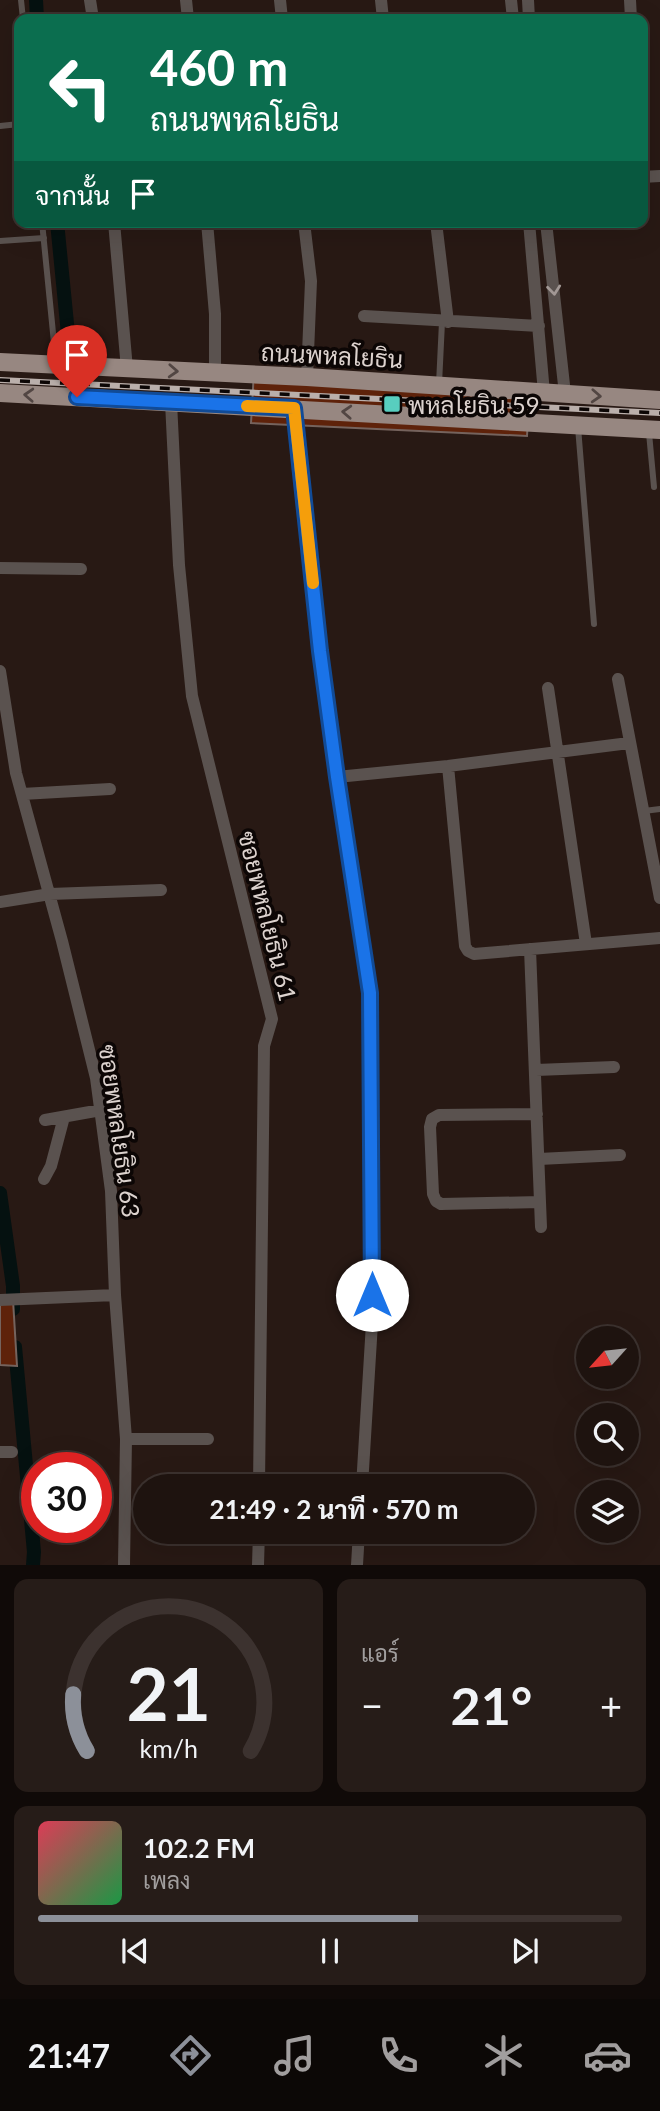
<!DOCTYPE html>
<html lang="th">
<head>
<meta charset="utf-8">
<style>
  :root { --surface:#1e130f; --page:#261c18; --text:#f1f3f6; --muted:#a19e9e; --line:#3c322f; --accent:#8c9099 }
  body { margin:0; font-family:Lato,Sarabun,sans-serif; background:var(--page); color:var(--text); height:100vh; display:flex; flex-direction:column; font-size:26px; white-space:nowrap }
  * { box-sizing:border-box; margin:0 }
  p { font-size:23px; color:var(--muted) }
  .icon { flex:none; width:38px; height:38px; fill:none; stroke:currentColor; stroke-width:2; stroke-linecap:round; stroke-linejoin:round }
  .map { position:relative; height:1565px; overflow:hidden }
  .details { display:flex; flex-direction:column; gap:14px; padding:14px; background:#100a08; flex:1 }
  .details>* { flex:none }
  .top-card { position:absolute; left:14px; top:14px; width:634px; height:214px; border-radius:14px; box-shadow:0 7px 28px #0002,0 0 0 2px var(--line); background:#0b6e4f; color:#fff; overflow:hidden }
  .needle { width:46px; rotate:243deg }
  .fabs { position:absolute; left:576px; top:1326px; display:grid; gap:14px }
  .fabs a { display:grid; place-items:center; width:63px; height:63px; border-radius:50%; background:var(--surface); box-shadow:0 7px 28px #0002,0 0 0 2px var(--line); font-size:35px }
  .speed { position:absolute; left:21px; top:1452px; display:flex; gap:14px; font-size:35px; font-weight:700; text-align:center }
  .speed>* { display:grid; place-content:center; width:91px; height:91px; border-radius:50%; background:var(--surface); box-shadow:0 7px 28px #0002,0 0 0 2px var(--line); line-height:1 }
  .speed .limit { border:10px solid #d22; background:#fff; color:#111 }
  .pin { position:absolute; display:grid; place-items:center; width:60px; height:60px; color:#fff; margin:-72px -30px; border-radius:50% 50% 50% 0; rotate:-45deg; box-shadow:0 0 7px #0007 }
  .pin .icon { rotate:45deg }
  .me { position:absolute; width:77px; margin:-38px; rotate:0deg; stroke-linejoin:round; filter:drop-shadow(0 0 5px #0008) }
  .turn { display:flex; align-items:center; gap:24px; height:147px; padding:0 21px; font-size:32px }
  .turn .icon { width:91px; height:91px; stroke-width:2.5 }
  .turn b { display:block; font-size:49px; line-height:60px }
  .then { display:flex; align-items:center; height:66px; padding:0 21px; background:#0003; gap:14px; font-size:26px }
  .big { font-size:52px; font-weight:700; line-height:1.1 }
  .details .tile { flex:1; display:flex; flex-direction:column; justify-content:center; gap:10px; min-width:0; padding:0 24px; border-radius:14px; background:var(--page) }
  .details .dial { align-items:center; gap:0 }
  .dial svg { height:182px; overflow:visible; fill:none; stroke:var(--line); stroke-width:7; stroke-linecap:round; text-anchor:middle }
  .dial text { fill:var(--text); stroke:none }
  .song { display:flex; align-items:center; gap:21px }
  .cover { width:84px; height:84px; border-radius:10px; background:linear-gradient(135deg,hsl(350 70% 55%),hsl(140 70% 35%)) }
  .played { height:7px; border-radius:4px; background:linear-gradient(90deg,var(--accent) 65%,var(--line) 65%) }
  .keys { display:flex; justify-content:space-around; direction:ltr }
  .heat { display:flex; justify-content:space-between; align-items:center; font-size:38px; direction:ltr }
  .details .tiles { flex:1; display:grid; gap:14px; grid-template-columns:1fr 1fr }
  .tile:last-child { grid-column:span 2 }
  .trip { position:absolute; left:133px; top:1474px; width:402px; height:70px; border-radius:35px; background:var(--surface); box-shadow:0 7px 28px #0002,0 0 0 2px var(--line); font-weight:700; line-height:70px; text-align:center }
  .dock { display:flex; height:112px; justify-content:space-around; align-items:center; background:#0c0806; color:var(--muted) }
  .dock .icon { width:49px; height:49px }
  .dock .active { color:var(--accent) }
  .dock b { font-size:32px; color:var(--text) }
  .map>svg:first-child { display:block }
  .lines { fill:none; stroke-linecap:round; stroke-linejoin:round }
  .canal { stroke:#051110; stroke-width:14 }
  .building { fill:#5e220a; stroke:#75635d; stroke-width:2 }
  .lane { stroke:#5a524f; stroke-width:6 }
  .street { stroke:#5a524f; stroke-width:12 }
  .primary { stroke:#978781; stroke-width:18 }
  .rail-casing { stroke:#baafab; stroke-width:6 }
  .rail { stroke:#0c0605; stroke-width:3.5; stroke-dasharray:10; stroke-linecap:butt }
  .oneway { stroke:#a29895 }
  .oneway2 { stroke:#524643 }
  .route-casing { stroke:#114b97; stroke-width:18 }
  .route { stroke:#1a73e8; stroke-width:12 }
  .slow { stroke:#f59e0b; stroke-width:12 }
  .poi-dot { fill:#58cebf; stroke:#0c0605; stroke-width:2.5 }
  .labels { text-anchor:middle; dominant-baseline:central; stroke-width:7; stroke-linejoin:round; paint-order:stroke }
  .street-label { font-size:24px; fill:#dcd2ce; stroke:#0c0605 }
  .poi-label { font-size:24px; fill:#dcd2ce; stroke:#0c0605; text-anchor:start }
</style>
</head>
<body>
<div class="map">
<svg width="660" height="1565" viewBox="0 0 660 1565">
  <rect width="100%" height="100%" fill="#281914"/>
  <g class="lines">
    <path class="canal" d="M 36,0 L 37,19
      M 57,222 L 69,344
      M 0,1193 L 13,1286 L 13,1309
      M 15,1347 L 34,1552 L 33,1565"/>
  </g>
  <path class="building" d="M 254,371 L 530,385 L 527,436 L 251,423 Z
    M 0,1300 L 13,1300 L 17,1366 L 0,1365 Z"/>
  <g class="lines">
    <path class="lane" d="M 21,0 L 23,19
      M 0,126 L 19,124
      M 42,222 L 56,363
      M 0,241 L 44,238
      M 439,384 L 442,322
      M 578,427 L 594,624
      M 649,433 L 654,487
      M 644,811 L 660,809"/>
    <path class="street" d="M 90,0 L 93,19
      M 186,0 L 188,19
      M 280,0 L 282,19
      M 381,0 L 383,19
      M 511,0 L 513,19
      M 528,0 L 529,19
      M 630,0 L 631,19
      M 642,177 L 660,176
      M 114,222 L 127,369
      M 207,222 L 215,314 L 215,373
      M 304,222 L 311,281 L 307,377
      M 436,222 L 448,322
      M 529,222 L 544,393
      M 546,222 L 565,394
      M 364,316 L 539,326
      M 171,402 L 179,565 L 192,696 L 272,1019 L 264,1046 L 259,1486
      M 294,408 L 320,651 L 371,993 L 372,1323 L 362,1486
      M 0,568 L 81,569
      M 0,671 L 16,773 L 62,941 L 96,1078 L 111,1191 L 115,1295 L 126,1439 L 124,1565
      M 618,679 L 660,898
      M 548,688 L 586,944
      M 448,766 L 465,946 L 468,951 L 474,954 L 660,938
      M 337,777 L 448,766 L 629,743
      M 22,794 L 110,789
      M 0,902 L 50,894 L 161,890
      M 530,949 L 541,1227
      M 536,1070 L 614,1067
      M 537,1114 L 439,1115 L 432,1119 L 430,1127 L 433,1194 L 436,1201 L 441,1204 L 540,1202
      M 45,1120 L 101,1110
      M 539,1159 L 620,1155
      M 44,1179 L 51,1166 L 64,1117
      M 0,1300 L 115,1295
      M 126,1439 L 208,1439
      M 0,1452 L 12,1452
      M 258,1565 L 259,1531
      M 357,1565 L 359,1531"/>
    <path class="primary" d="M 0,362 L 307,377 L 660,400
      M 0,393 L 660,430"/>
    <g class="rail-casing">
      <path id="rail" d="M 0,380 L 660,413"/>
    </g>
    <use href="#rail" class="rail"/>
  </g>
  <defs><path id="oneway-chevron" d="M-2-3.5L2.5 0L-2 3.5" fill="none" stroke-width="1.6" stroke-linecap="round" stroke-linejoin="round" transform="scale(1.75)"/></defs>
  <use class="oneway" href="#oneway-chevron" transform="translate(554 290) rotate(84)"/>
  <g class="oneway2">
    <use href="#oneway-chevron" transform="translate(173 371) rotate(3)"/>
    <use href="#oneway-chevron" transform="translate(29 395) rotate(-177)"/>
    <use href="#oneway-chevron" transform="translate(596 396) rotate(3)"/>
    <use href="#oneway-chevron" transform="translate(347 412) rotate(-177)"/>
  </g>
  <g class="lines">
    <g class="route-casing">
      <path id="route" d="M 77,397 L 294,408 L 320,651 L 337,777 L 370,993 L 372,1295"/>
    </g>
    <use href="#route" class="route"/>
    <path class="slow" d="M 247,406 L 294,408 L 313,583"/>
  </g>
  <rect class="poi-dot" x="383" y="395" width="18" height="18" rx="3.5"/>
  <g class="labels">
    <g class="street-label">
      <text transform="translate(332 355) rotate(3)">ถนนพหลโยธิน</text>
      <text transform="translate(268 916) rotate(76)">ซอยพหลโยธิน 61</text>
      <text transform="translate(120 1131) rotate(82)">ซอยพหลโยธิน 63</text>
    </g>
    <g class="poi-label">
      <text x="408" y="404">พหลโยธิน 59</text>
    </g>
  </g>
</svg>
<div class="fabs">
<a><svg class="needle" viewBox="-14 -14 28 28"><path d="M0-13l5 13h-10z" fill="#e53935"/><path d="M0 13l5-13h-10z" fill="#a19e9e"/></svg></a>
<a><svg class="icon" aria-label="search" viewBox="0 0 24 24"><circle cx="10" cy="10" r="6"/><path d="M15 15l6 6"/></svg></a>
<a><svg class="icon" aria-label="layers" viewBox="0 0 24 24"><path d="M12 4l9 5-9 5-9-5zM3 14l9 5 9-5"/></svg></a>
</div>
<div class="speed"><div class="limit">30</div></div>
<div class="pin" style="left:77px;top:397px;background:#d93025"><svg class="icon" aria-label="arrive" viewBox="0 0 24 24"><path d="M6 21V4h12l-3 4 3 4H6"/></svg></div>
<svg class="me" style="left:372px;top:1295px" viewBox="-20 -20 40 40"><circle r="19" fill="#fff"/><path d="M0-13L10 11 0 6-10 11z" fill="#1a73e8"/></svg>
<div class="trip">21:49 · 2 นาที · 570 m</div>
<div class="top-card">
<div class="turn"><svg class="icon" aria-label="left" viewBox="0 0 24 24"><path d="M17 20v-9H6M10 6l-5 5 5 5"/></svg><div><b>460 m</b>ถนนพหลโยธิน</div></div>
<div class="then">จากนั้น<svg class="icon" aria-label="arrive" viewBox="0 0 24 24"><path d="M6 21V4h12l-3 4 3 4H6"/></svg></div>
</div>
</div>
<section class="details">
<div class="tiles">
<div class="tile dial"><svg viewBox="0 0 100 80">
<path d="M14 69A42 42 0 1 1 86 69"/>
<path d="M14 69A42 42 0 0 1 8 44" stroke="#8c9099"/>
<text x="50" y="56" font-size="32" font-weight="700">21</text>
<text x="50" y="72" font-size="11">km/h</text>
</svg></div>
<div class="tile"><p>แอร์</p>
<div class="heat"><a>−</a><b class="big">21°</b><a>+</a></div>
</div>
<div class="tile">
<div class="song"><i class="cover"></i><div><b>102.2 FM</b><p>เพลง</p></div></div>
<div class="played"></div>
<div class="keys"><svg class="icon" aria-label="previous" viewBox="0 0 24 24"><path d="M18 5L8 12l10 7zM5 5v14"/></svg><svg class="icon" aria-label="pause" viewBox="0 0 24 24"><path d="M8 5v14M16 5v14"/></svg><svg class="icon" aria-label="next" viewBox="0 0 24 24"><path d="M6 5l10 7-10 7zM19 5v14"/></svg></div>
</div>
</div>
</section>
<nav class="dock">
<b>21:47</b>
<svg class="icon active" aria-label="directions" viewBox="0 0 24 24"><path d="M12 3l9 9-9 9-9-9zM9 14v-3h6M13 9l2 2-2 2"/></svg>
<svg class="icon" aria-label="music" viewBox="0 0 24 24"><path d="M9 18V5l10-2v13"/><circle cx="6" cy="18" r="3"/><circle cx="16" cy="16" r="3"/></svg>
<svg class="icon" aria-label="phone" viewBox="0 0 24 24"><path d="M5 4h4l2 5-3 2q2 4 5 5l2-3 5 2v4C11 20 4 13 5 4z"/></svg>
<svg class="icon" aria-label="climate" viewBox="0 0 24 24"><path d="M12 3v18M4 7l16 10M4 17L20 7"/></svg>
<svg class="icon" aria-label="car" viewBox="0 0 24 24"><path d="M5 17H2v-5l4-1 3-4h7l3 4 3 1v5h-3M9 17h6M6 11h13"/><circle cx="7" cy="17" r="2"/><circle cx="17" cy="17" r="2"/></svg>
</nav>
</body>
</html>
